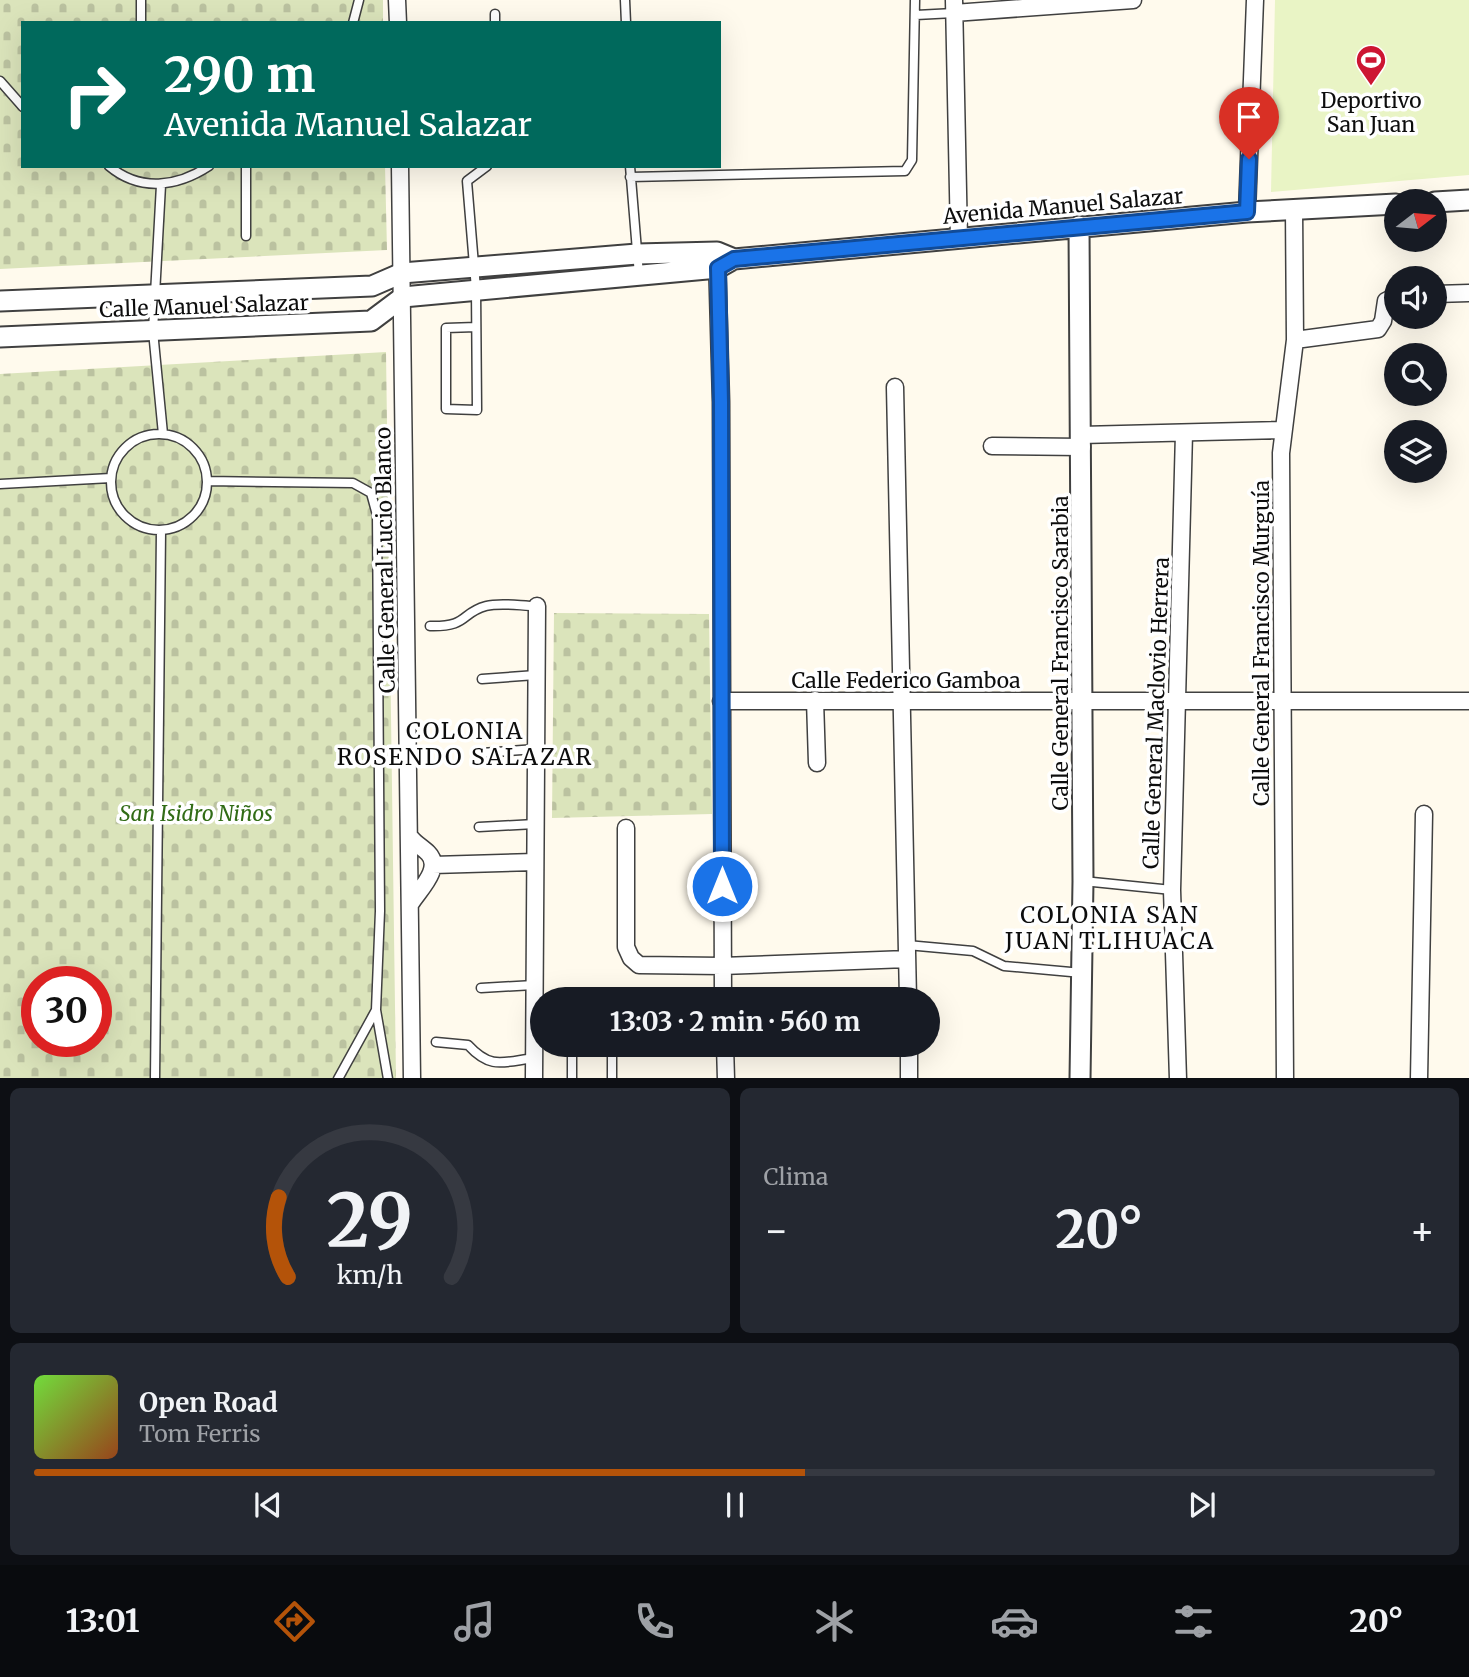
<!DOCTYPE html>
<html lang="es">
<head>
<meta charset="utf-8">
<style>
  :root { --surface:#171b24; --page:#242831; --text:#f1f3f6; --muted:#9ea1a6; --line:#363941; --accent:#b45309 }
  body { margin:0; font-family:Merriweather,serif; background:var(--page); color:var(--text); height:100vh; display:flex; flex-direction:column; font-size:26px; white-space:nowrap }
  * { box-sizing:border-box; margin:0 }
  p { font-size:23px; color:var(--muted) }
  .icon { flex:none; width:38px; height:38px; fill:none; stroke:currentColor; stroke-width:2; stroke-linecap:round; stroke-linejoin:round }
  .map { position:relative; height:1078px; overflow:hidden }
  .drawer { display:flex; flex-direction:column; gap:10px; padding:10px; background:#0d0f14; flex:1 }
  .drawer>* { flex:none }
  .guide { position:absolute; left:21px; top:21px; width:700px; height:147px; border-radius:0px; box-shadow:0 7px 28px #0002; background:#00695c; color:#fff; overflow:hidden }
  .needle { width:46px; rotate:74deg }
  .tools { position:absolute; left:1384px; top:189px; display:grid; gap:14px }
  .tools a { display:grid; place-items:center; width:63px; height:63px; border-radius:50%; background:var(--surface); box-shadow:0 7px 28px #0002; font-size:35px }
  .speed { position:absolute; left:21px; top:966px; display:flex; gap:14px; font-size:35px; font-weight:700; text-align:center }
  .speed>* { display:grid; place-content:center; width:91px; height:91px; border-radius:50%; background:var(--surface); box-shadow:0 7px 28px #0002; line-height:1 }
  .speed .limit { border:10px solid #d22; background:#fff; color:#111 }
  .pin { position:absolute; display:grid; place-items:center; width:60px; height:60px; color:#fff; margin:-72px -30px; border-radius:50% 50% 50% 0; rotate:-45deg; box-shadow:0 0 7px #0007 }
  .pin .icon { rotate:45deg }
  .me { position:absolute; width:77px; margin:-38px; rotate:0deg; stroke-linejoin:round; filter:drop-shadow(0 0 5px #0008) }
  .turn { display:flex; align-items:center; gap:24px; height:147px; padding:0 28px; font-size:32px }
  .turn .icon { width:91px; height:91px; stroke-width:2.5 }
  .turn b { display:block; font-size:49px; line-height:60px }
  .big { font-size:52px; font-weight:700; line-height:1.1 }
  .drawer .tile { flex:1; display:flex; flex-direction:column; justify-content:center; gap:10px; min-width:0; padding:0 24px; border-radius:10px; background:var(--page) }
  .drawer .dial { align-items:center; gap:0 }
  .dial svg { height:182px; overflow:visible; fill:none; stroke:var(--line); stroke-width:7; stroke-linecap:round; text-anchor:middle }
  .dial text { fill:var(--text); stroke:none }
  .song { display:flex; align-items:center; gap:21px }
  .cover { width:84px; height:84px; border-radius:10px; background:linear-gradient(135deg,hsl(100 70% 55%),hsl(20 70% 35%)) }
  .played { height:7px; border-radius:4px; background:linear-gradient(90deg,var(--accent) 55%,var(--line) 55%) }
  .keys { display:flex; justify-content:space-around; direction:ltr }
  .heat { display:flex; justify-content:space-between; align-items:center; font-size:38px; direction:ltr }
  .drawer .tiles { flex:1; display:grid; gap:10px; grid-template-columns:1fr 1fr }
  .tile:last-child { grid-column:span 2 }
  .trip { position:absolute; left:530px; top:987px; width:410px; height:70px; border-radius:35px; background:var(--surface); box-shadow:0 7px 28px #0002; font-weight:700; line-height:70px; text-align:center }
  .dock { display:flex; height:112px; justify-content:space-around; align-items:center; background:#090b0e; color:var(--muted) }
  .dock .icon { width:49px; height:49px }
  .dock .current { color:var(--accent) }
  .dock b { font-size:32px; color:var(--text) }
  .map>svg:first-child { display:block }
  .cemetery { fill:url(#cemetery-stones); fill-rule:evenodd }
  .pitch { fill:#e9f4c5 }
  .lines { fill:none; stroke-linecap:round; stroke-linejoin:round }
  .service-casing { stroke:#404040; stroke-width:11 }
  .minor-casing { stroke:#404040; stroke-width:19 }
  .tertiary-casing { stroke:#404040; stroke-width:23 }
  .service { stroke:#fff; stroke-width:8 }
  .minor { stroke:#fff; stroke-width:16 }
  .tertiary { stroke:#fff; stroke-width:19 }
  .route-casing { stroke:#114b97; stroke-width:18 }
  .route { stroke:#1a73e8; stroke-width:12 }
  .labels { text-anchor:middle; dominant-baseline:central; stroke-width:7; stroke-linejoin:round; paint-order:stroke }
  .poi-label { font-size:21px; fill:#0d0d0d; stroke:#fff }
  .street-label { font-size:21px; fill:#0d0d0d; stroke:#fff }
  .park-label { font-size:21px; font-style:italic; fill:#316c16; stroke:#fff }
  .neighbourhood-label { font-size:23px; letter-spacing:2px; fill:#0d0d0d; stroke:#fff }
</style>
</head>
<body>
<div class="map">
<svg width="1469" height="1079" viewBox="0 0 1469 1079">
  <defs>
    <pattern id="cemetery-stones" width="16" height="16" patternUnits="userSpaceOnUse" patternTransform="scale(1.75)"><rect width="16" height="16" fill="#dbe4bb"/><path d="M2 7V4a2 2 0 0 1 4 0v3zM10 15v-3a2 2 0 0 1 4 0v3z" fill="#bbc2a0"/></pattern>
  </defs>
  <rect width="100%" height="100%" fill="#fffaed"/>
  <path class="cemetery" d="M 0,0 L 383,0 L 383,23 L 23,23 L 23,166 L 385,166 L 387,250 L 0,269 Z
    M 386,352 L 396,1078 L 0,1079 L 0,374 ZM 37,982 L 96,982 L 96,1041 L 37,1041 Z
    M 554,613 L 709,614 L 712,814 L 552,818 Z"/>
  <path class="pitch" d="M 1275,0 L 1469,0 L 1469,175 L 1271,192 Z"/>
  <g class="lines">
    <g class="service-casing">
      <path id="service" d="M 625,0 L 626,23
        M 495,14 L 495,23
        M 916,15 L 954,13
        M 141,23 L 141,0
        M 353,23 L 359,0
        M 0,81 L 23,107
        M 109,166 C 140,192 177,187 209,166
        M 630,166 L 639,275
        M 630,177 L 905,171 L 912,160 L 915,0
        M 161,185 L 153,331 L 163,434
        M 246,236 L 246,166
        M 476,327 L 446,328 L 446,409 L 477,410 L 476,289 L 467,181 L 487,166
        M111 482a48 48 0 1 1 96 0a48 48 0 1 1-96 0Z
        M 207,481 L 353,483 L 371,493 L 377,515 L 380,911 L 376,1010 L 338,1079
        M 0,484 L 111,478
        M 430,626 C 469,627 460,613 486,606 C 501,602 521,606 537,606
        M 482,679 L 536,675
        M 481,753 L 536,749
        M 479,827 L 535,824
        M 1083,881 L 1172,890
        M 907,945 L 973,951 L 1004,966 L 1082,973
        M 481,988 L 534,985
        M 376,1010 L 388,1079
        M 436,1042 L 468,1045 C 491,1070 503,1062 534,1058
        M 155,1079 L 161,531
        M 572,1079 L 572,1045
        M 612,1079 L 612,1045"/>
    </g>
    <g class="minor-casing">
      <path id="minor" d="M 397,0 L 398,23
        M 954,0 L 959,239
        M 954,13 L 1133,0
        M 400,166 L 412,1079
        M 1247,212 L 1255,0
        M 717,258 L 721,402 L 723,999
        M 1435,294 L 1469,293
        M 1295,340 L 1378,329 L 1383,321 L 1386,301 L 1396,296
        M 895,387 L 908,999
        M 1081,435 L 1282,430
        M 992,446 L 1082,447
        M 815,700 L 817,763
        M 721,701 L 1469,701
        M 626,828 L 626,947 L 631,958 L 639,965 L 722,966 L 907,959
        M 411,838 C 416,844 423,848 428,853 C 443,868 419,890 411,903
        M 433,865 L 535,862
        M 725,1045 L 726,1079
        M 909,1045 L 909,1079
        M 534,1079 L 537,606
        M 1178,1079 L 1172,890 L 1184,433
        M 1285,1079 L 1281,453 L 1295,340 L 1294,209
        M 1419,1079 L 1424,814"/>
    </g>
    <g class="tertiary-casing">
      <path id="tertiary" d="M 1435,202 L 1469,200
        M 1079,226 L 1083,881 L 1080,1079
        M 0,301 L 372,286 L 402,273 L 637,254 L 717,252 L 734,259
        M 0,337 L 371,321 L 403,297 L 718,268 L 734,259 L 1247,212 L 1396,204"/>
    </g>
    <use href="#service" class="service"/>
    <use href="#minor" class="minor"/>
    <use href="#tertiary" class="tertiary"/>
  </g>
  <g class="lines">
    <g class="route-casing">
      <path id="route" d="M 722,886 L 721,402 L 718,268 L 734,259 L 1247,212 L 1249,159"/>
    </g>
    <use href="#route" class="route"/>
  </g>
  <defs>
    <g id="stadium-pin" transform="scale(1.575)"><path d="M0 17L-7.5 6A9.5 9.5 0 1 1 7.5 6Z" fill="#cd1632" stroke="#fff"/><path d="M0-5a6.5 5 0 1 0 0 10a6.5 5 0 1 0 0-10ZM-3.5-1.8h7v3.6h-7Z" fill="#fff"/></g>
  </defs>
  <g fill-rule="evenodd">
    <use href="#stadium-pin" x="1371" y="60"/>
  </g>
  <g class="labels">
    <g class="poi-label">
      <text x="1371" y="100">Deportivo<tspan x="1371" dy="24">San Juan</tspan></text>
    </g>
    <g class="street-label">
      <text transform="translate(1063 206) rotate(-5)">Avenida Manuel Salazar</text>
      <text transform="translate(204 306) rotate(-2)">Calle Manuel Salazar</text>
      <text transform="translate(385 560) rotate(-91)">Calle General Lucio Blanco</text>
      <text transform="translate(1261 643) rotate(-90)">Calle General Francisco Murguía</text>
      <text transform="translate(1060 653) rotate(-90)">Calle General Francisco Sarabia</text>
      <text x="906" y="680">Calle Federico Gamboa</text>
      <text transform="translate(1156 713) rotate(-88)">Calle General Maclovio Herrera</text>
    </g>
    <g class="park-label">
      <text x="196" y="813">San Isidro Niños</text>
    </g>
    <g class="neighbourhood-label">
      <text x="465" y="730">COLONIA<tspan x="465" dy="26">ROSENDO SALAZAR</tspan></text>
      <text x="1110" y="914">COLONIA SAN<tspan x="1110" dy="26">JUAN TLIHUACA</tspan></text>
    </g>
  </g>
</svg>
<div class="tools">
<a><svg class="needle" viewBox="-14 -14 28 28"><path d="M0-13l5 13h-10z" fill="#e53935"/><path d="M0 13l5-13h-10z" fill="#9ea1a6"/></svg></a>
<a><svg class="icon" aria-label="sound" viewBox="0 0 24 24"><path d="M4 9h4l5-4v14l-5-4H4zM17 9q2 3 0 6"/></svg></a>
<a><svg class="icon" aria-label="search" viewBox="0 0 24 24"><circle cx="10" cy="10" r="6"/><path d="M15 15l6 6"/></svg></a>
<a><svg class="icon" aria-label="layers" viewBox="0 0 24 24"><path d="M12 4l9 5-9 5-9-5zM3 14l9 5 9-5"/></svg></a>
</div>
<div class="speed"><div class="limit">30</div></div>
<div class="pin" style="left:1249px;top:159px;background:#d93025"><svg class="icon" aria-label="arrive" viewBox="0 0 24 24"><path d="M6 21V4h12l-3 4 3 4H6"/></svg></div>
<svg class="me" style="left:722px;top:886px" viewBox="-20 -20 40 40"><circle r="17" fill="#1a73e8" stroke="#fff" stroke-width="3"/><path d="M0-11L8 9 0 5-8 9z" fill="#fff"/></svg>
<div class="trip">13:03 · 2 min · 560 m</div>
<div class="guide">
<div class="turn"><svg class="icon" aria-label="right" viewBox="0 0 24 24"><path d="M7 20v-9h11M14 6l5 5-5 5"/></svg><div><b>290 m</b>Avenida Manuel Salazar</div></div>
</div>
</div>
<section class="drawer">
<div class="tiles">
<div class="tile dial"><svg viewBox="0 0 100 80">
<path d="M14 69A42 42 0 1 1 86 69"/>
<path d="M14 69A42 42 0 0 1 10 34" stroke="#b45309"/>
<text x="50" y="56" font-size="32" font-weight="700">29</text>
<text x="50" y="72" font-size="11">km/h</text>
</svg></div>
<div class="tile"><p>Clima</p>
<div class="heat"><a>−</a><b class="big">20°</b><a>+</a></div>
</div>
<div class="tile">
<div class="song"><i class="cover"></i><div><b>Open Road</b><p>Tom Ferris</p></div></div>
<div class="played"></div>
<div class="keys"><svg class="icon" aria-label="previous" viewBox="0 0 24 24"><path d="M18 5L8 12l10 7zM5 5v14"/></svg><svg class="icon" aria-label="pause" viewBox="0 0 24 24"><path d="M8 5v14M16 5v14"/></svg><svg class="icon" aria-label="next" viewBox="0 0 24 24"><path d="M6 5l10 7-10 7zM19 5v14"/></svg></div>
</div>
</div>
</section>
<nav class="dock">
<b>13:01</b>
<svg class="icon current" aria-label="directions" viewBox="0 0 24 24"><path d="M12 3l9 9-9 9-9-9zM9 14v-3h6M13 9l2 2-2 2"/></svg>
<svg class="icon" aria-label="music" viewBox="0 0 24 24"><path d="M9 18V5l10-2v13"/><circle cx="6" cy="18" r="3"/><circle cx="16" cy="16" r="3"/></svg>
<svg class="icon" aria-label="phone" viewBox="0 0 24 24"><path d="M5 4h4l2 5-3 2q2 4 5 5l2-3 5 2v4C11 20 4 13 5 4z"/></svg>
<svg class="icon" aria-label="climate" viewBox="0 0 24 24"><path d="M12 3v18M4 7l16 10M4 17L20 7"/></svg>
<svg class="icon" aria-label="car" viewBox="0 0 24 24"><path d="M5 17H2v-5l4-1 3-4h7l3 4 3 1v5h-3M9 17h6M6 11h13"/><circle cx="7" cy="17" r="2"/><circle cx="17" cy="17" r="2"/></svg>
<svg class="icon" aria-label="filters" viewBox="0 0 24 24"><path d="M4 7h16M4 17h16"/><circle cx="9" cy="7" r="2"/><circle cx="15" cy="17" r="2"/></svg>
<b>20°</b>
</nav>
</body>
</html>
